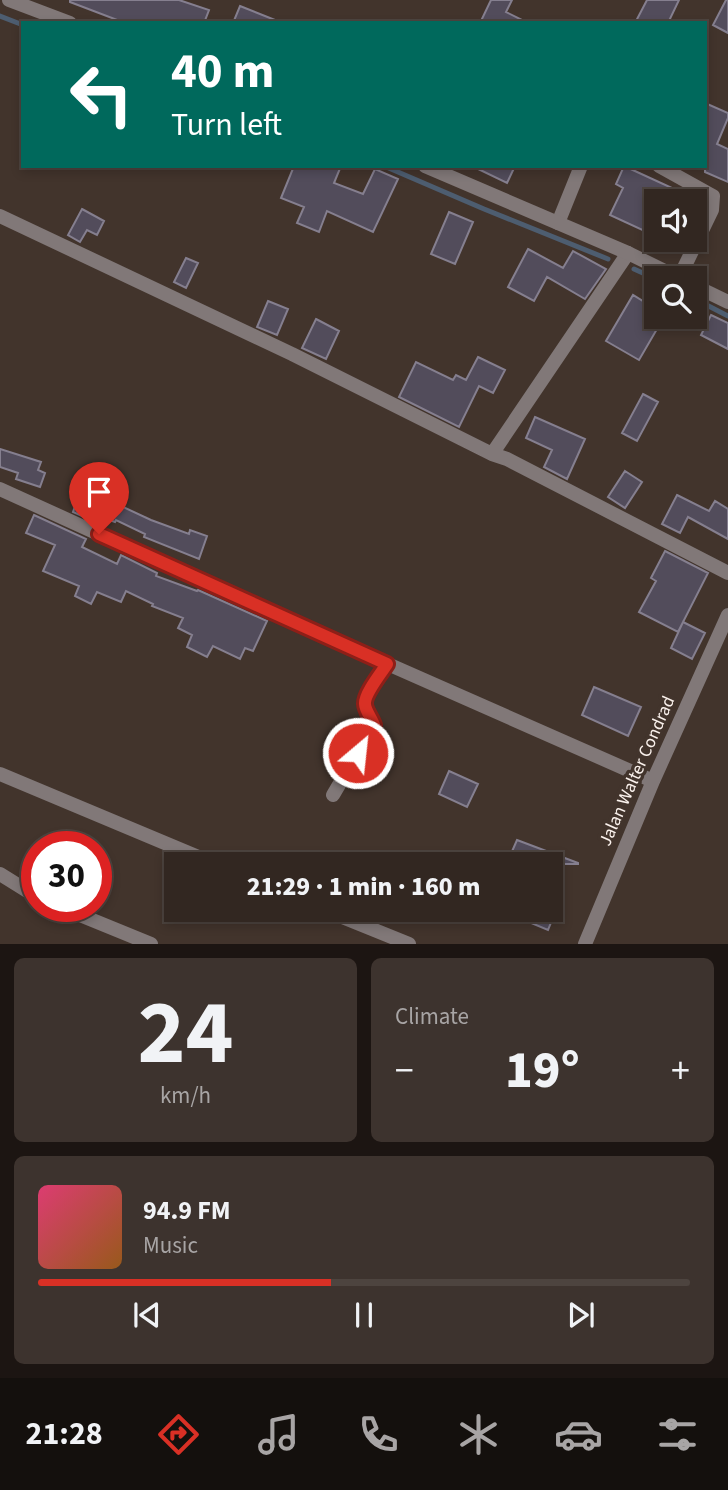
<!DOCTYPE html>
<html lang="en">
<head>
<meta charset="utf-8">
<style>
  :root { --surface:#322721; --page:#3d332e; --text:#f1f3f6; --muted:#a8a5a5; --line:#4d443f; --accent:#d93025 }
  body { margin:0; font-family:"Source Sans 3",sans-serif; background:var(--page); color:var(--text); height:100vh; display:flex; flex-direction:column; font-size:26px; white-space:nowrap }
  * { box-sizing:border-box; margin:0 }
  p { font-size:23px; color:var(--muted) }
  .icon { flex:none; width:38px; height:38px; fill:none; stroke:currentColor; stroke-width:2; stroke-linecap:round; stroke-linejoin:round }
  .map { position:relative; height:944px; overflow:hidden }
  .side { display:flex; flex-direction:column; gap:14px; padding:14px; background:#1c1512; flex:1 }
  .side>* { flex:none }
  .top-card { position:absolute; left:21px; top:21px; width:686px; height:147px; border-radius:0px; box-shadow:0 4px 10px #0003,0 0 0 2px var(--line); background:#00695c; color:#fff; overflow:hidden }
  .buttons { position:absolute; left:644px; top:189px; display:grid; gap:14px }
  .buttons a { display:grid; place-items:center; width:63px; height:63px; border-radius:0px; background:var(--surface); box-shadow:0 4px 10px #0003,0 0 0 2px var(--line); font-size:35px }
  .speed { position:absolute; left:21px; top:831px; display:flex; gap:14px; font-size:35px; font-weight:700; text-align:center }
  .speed>* { display:grid; place-content:center; width:91px; height:91px; border-radius:50%; background:var(--surface); box-shadow:0 4px 10px #0003,0 0 0 2px var(--line); line-height:1 }
  .speed .limit { border:10px solid #d22; background:#fff; color:#111 }
  .pin { position:absolute; display:grid; place-items:center; width:60px; height:60px; color:#fff; margin:-72px -30px; border-radius:50% 50% 50% 0; rotate:-45deg; box-shadow:0 0 7px #0007 }
  .pin .icon { rotate:45deg }
  .me { position:absolute; width:77px; margin:-38px; rotate:28deg; stroke-linejoin:round; filter:drop-shadow(0 0 5px #0008) }
  .turn { display:flex; align-items:center; gap:24px; height:147px; padding:0 35px; font-size:32px }
  .turn .icon { width:91px; height:91px; stroke-width:2.5 }
  .turn b { display:block; font-size:49px; line-height:60px }
  .big { font-size:52px; font-weight:800; line-height:1.1 }
  .side .widget { flex:1; display:flex; flex-direction:column; justify-content:center; gap:10px; min-width:0; padding:0 24px; border-radius:10px; background:var(--page) }
  .side .dial { align-items:center; gap:0 }
  .dial b { font-size:91px; line-height:1 }
  .song { display:flex; align-items:center; gap:21px }
  .cover { width:84px; height:84px; border-radius:10px; background:linear-gradient(135deg,hsl(340 70% 55%),hsl(30 70% 35%)) }
  .played { height:7px; border-radius:4px; background:linear-gradient(90deg,var(--accent) 45%,var(--line) 45%) }
  .keys { display:flex; justify-content:space-around; direction:ltr }
  .heat { display:flex; justify-content:space-between; align-items:center; font-size:38px; direction:ltr }
  .side .tiles { flex:1; display:grid; gap:14px; grid-template-columns:1fr 1fr }
  .widget:last-child { grid-column:span 2 }
  .trip { position:absolute; left:164px; top:852px; width:399px; height:70px; border-radius:0px; background:var(--surface); box-shadow:0 4px 10px #0003,0 0 0 2px var(--line); font-weight:800; line-height:70px; text-align:center }
  .menu { display:flex; height:112px; justify-content:space-around; align-items:center; background:#14100d; color:var(--muted) }
  .menu .icon { width:49px; height:49px }
  .menu .selected { color:var(--accent) }
  .menu b { font-size:32px; color:var(--text) }
  .map>svg:first-child { display:block }
  .lines { fill:none; stroke-linecap:round; stroke-linejoin:round }
  .stream { stroke:#4d5d70; stroke-width:5 }
  .building { fill:#524c5b; stroke:#857f8f; stroke-width:2 }
  .minor { stroke:#817878; stroke-width:14 }
  .tertiary { stroke:#817878; stroke-width:14 }
  .route-casing { stroke:#8d1f18; stroke-width:18 }
  .route { stroke:#d93025; stroke-width:12 }
  .labels { text-anchor:middle; dominant-baseline:central; stroke-width:7; stroke-linejoin:round; paint-order:stroke }
  .street-label { font-size:18px; fill:#faf1ec; stroke:#42342c }
</style>
</head>
<body>
<div class="map">
<svg width="728" height="944" viewBox="0 0 728 944">
  <rect width="100%" height="100%" fill="#42342c"/>
  <g class="lines">
    <path class="stream" d="M 0,16 L 23,25
      M 384,166 L 484,209 L 608,259
      M 634,269 L 656,279
      M 695,299 L 728,316"/>
  </g>
  <path class="building" d="M 70,0 L 179,0 L 209,10 L 204,23 L 125,23 L 70,2 Z
    M 491,0 L 512,0 L 506,12 L 528,23 L 480,23 Z
    M 647,0 L 679,0 L 668,23 L 635,23 Z
    M 726,0 L 728,0 L 728,33 L 713,25 Z
    M 240,6 L 280,22 L 280,23 L 233,23 Z
    M 705,103 L 728,113 L 728,118 L 717,144 L 728,149 L 728,182 L 705,172 Z
    M 294,166 L 341,166 L 334,183 L 363,194 L 375,169 L 398,179 L 373,232 L 327,211 L 319,232 L 297,223 L 304,207 L 281,198 Z
    M 472,166 L 515,166 L 507,183 Z
    M 624,166 L 672,188 L 666,201 L 656,201 L 656,222 L 651,234 L 610,215 L 623,188 L 616,184 Z
    M 82,209 L 104,221 L 97,235 L 87,230 L 80,242 L 68,235 Z
    M 449,212 L 473,222 L 455,264 L 431,254 Z
    M 528,249 L 563,268 L 573,251 L 606,269 L 585,299 L 547,277 L 534,301 L 508,287 Z
    M 186,258 L 198,263 L 186,288 L 174,282 Z
    M 647,294 L 656,299 L 656,317 L 664,317 L 639,360 L 606,341 L 633,295 L 643,301 Z
    M 268,301 L 288,309 L 277,335 L 257,327 Z
    M 711,315 L 728,323 L 728,349 L 701,335 Z
    M 316,319 L 339,331 L 326,359 L 302,348 Z
    M 478,357 L 505,370 L 493,393 L 479,386 L 459,427 L 399,397 L 416,362 L 453,380 L 456,375 L 466,380 Z
    M 643,394 L 658,402 L 637,441 L 622,433 Z
    M 535,417 L 585,439 L 567,479 L 544,467 L 552,450 L 526,438 Z
    M 0,449 L 41,462 L 38,470 L 45,473 L 40,487 L 16,479 L 18,473 L 0,467 Z
    M 625,471 L 642,482 L 625,508 L 608,497 Z
    M 81,489 L 109,500 L 111,495 L 123,500 L 121,506 L 151,520 L 189,534 L 190,530 L 207,536 L 199,559 L 144,537 L 145,534 L 116,520 L 115,522 L 95,515 L 93,521 L 73,512 Z
    M 677,495 L 709,511 L 715,501 L 728,509 L 728,539 L 688,517 L 680,533 L 662,524 Z
    M 34,515 L 86,539 L 82,547 L 117,564 L 121,555 L 157,573 L 156,576 L 197,591 L 198,590 L 267,621 L 253,651 L 245,648 L 240,659 L 213,646 L 207,657 L 187,647 L 192,635 L 178,628 L 183,618 L 152,606 L 153,604 L 126,591 L 121,602 L 97,592 L 91,604 L 75,596 L 79,586 L 43,571 L 55,545 L 26,533 Z
    M 665,551 L 708,573 L 678,632 L 639,612 L 656,581 L 651,578 Z
    M 683,622 L 705,633 L 692,659 L 671,648 Z
    M 594,687 L 641,707 L 628,736 L 582,715 Z
    M 449,771 L 478,784 L 467,807 L 439,794 Z
    M 517,840 L 578,863 L 578,864 L 533,864 L 510,856 Z
    M 500,910 L 556,910 L 548,930 Z"/>
  <g class="lines">
    <path class="minor" d="M 659,166 L 713,196 L 712,210 L 679,278
      M 0,216 L 292,354 L 492,454 L 507,459 L 728,573
      M 558,223 L 581,166
      M 492,454 L 628,253
      M 0,489 L 272,613 L 653,781
      M 0,774 L 215,864
      M 333,795 L 373,727 C 373,719 367,714 365,706 C 363,695 381,673 387,664
      M 0,874 L 37,897
      M 58,906 L 151,944
      M 325,910 L 409,944
      M 585,944 L 653,781 L 728,615"/>
    <path class="tertiary" d="M 9,0 L 70,23
      M 425,166 L 628,253 L 679,278
      M 695,286 L 728,302"/>
  </g>
  <g class="lines">
    <g class="route-casing">
      <path id="route" d="M 99,534 L 387,664 C 382,672 364,694 365,704 C 365,710 372,719 374,725 L 358,753"/>
    </g>
    <use href="#route" class="route"/>
  </g>
  <g class="labels">
    <g class="street-label">
      <text transform="translate(637 771) rotate(-66)">Jalan Walter Condrad</text>
    </g>
  </g>
</svg>
<div class="buttons">
<a><svg class="icon" aria-label="sound" viewBox="0 0 24 24"><path d="M4 9h4l5-4v14l-5-4H4zM17 9q2 3 0 6"/></svg></a>
<a><svg class="icon" aria-label="search" viewBox="0 0 24 24"><circle cx="10" cy="10" r="6"/><path d="M15 15l6 6"/></svg></a>
</div>
<div class="speed"><div class="limit">30</div></div>
<div class="pin" style="left:99px;top:534px;background:#d93025"><svg class="icon" aria-label="arrive" viewBox="0 0 24 24"><path d="M6 21V4h12l-3 4 3 4H6"/></svg></div>
<svg class="me" style="left:358px;top:753px" viewBox="-20 -20 40 40"><circle r="17" fill="#d93025" stroke="#fff" stroke-width="3"/><path d="M0-11L8 9 0 5-8 9z" fill="#fff"/></svg>
<div class="trip">21:29 · 1 min · 160 m</div>
<div class="top-card">
<div class="turn"><svg class="icon" aria-label="left" viewBox="0 0 24 24"><path d="M17 20v-9H6M10 6l-5 5 5 5"/></svg><div><b>40 m</b>Turn left</div></div>
</div>
</div>
<section class="side">
<div class="tiles">
<div class="widget dial"><b>24</b><p>km/h</p></div>
<div class="widget"><p>Climate</p>
<div class="heat"><a>−</a><b class="big">19°</b><a>+</a></div>
</div>
<div class="widget">
<div class="song"><i class="cover"></i><div><b>94.9 FM</b><p>Music</p></div></div>
<div class="played"></div>
<div class="keys"><svg class="icon" aria-label="previous" viewBox="0 0 24 24"><path d="M18 5L8 12l10 7zM5 5v14"/></svg><svg class="icon" aria-label="pause" viewBox="0 0 24 24"><path d="M8 5v14M16 5v14"/></svg><svg class="icon" aria-label="next" viewBox="0 0 24 24"><path d="M6 5l10 7-10 7zM19 5v14"/></svg></div>
</div>
</div>
</section>
<nav class="menu">
<b>21:28</b>
<svg class="icon selected" aria-label="directions" viewBox="0 0 24 24"><path d="M12 3l9 9-9 9-9-9zM9 14v-3h6M13 9l2 2-2 2"/></svg>
<svg class="icon" aria-label="music" viewBox="0 0 24 24"><path d="M9 18V5l10-2v13"/><circle cx="6" cy="18" r="3"/><circle cx="16" cy="16" r="3"/></svg>
<svg class="icon" aria-label="phone" viewBox="0 0 24 24"><path d="M5 4h4l2 5-3 2q2 4 5 5l2-3 5 2v4C11 20 4 13 5 4z"/></svg>
<svg class="icon" aria-label="climate" viewBox="0 0 24 24"><path d="M12 3v18M4 7l16 10M4 17L20 7"/></svg>
<svg class="icon" aria-label="car" viewBox="0 0 24 24"><path d="M5 17H2v-5l4-1 3-4h7l3 4 3 1v5h-3M9 17h6M6 11h13"/><circle cx="7" cy="17" r="2"/><circle cx="17" cy="17" r="2"/></svg>
<svg class="icon" aria-label="filters" viewBox="0 0 24 24"><path d="M4 7h16M4 17h16"/><circle cx="9" cy="7" r="2"/><circle cx="15" cy="17" r="2"/></svg>
</nav>
</body>
</html>
